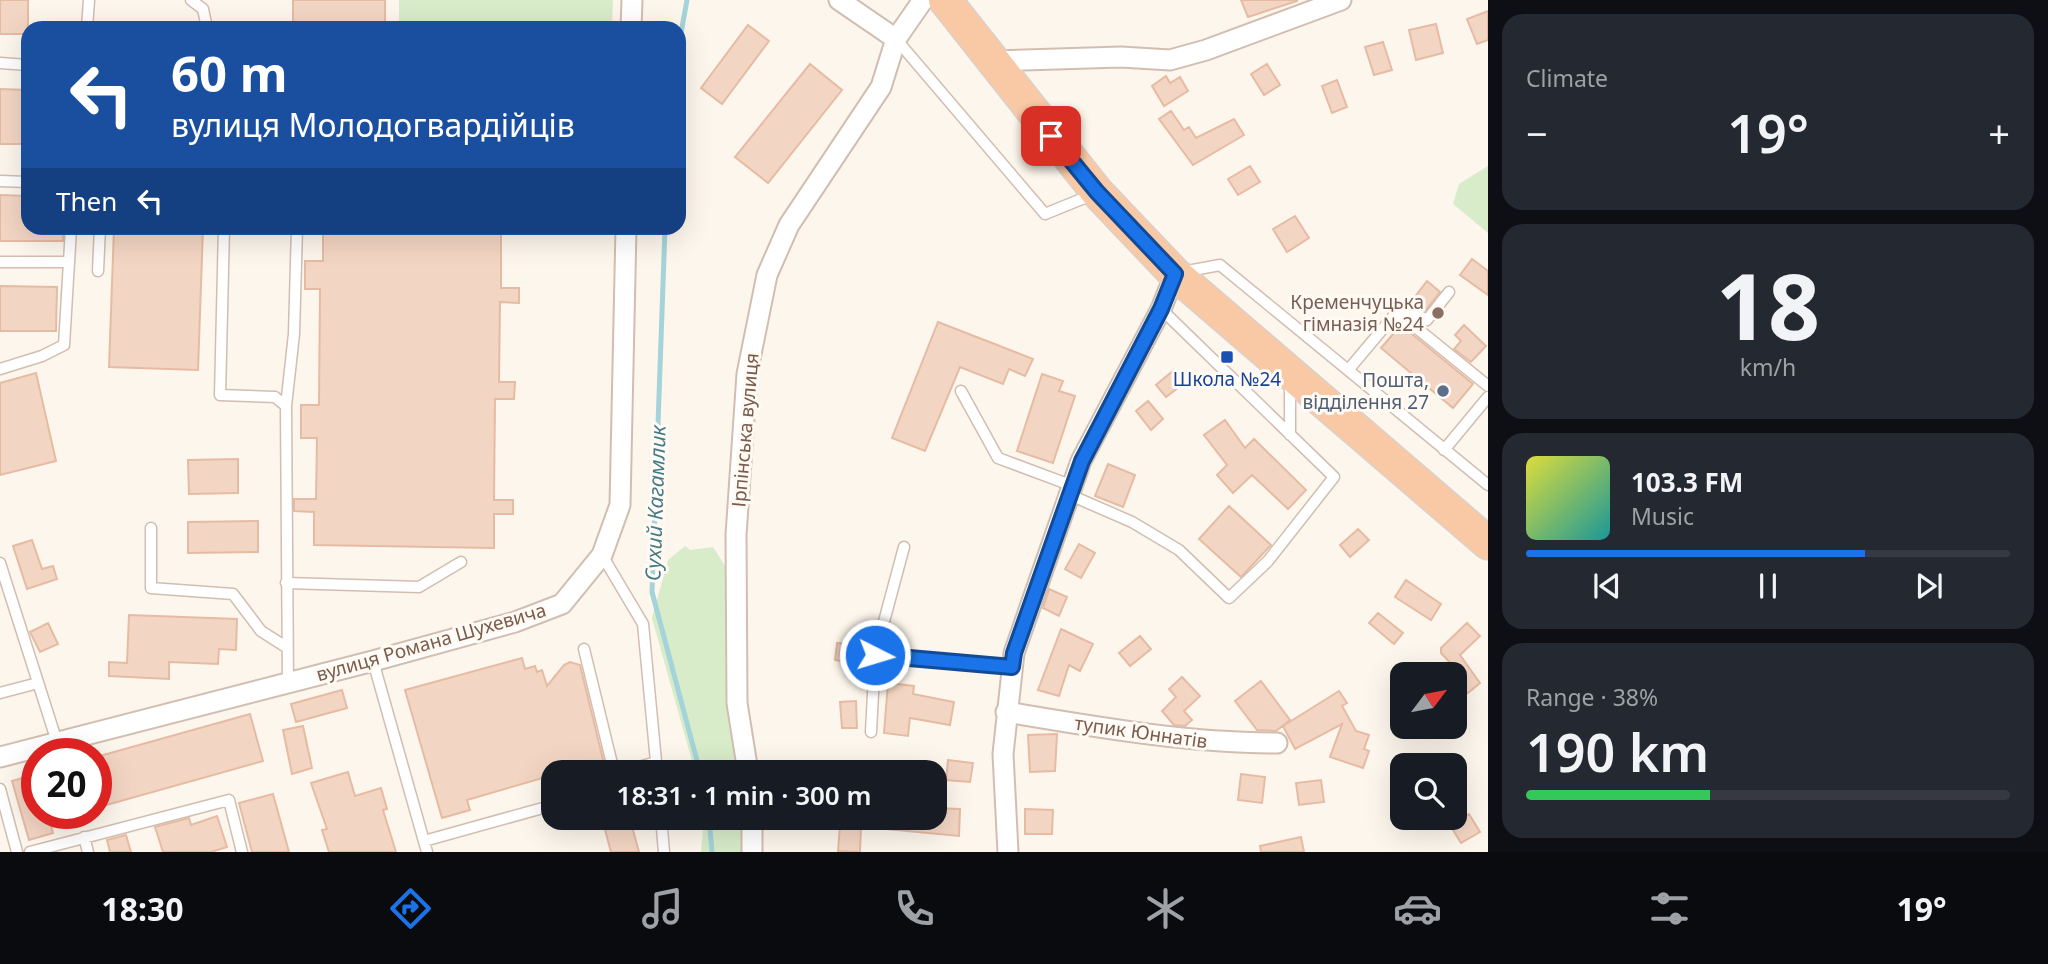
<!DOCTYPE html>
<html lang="en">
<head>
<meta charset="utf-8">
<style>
  :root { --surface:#171b24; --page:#242831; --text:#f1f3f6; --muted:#9ea1a6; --line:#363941; --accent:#1a73e8 }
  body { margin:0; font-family:"Noto Sans",sans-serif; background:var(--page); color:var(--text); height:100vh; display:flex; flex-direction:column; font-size:26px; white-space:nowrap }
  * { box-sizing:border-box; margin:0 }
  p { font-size:23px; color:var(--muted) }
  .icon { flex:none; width:38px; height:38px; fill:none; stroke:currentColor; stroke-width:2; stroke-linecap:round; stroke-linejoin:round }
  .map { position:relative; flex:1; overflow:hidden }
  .sheet { display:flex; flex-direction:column; gap:14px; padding:14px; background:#0d0f14; width:560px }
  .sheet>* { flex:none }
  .top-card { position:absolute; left:21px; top:21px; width:665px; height:214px; border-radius:21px; box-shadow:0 7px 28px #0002; background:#1a4fa0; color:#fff; overflow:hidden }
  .needle { width:46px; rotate:58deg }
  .fabs { position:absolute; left:1390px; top:662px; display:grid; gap:14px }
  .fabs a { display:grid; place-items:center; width:77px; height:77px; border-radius:14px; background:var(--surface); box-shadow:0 7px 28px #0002; font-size:35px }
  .speed { position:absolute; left:21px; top:738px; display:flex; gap:14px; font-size:35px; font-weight:700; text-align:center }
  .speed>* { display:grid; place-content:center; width:91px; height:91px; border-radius:50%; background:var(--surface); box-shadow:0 7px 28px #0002; line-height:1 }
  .speed .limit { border:10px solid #d22; background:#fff; color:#111 }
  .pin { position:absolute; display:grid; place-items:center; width:60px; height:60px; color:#fff; margin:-30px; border-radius:14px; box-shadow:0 4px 10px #0006 }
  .me { position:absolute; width:77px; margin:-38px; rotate:95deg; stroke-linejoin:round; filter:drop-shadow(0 0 5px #0008) }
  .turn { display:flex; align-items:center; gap:24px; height:147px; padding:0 35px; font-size:32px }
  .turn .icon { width:91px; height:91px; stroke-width:2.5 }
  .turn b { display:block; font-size:49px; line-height:60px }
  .then { display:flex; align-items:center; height:66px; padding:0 35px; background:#0003; gap:14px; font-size:26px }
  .big { font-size:52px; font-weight:600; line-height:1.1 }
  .sheet .widget { flex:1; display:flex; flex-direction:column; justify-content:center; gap:10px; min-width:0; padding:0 24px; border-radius:21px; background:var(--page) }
  .sheet .dial { align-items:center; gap:0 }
  .dial b { font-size:91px; line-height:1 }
  .song { display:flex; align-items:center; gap:21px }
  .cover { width:84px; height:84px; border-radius:10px; background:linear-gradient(135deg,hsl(60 70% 55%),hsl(180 70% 35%)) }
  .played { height:7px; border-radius:4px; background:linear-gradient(90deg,var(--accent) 70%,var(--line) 70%) }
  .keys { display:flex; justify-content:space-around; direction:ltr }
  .heat { display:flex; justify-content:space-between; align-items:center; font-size:38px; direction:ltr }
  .charge { height:10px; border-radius:5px; background:linear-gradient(90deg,#34c759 38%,var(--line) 0) }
  .trip { position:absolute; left:541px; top:760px; width:406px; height:70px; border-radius:21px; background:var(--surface); box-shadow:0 7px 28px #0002; font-weight:600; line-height:70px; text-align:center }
  .tab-bar { display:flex; height:112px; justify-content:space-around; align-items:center; background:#090b0e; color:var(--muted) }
  .tab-bar .icon { width:49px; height:49px }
  .tab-bar .selected { color:var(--accent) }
  .tab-bar b { font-size:32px; color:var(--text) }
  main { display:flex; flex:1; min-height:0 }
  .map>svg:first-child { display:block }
  .green { fill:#d8ecc9 }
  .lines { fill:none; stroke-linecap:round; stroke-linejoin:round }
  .stream { stroke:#a5d3da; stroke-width:5 }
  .building { fill:#f3d5c3; stroke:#e6bba3; stroke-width:2 }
  .service-casing { stroke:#d1beb0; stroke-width:13 }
  .minor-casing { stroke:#d1beb0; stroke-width:23 }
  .trunk-casing { stroke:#dad1cd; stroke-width:35 }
  .service { stroke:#fff; stroke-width:10 }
  .minor { stroke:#fff; stroke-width:19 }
  .trunk { stroke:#f9c8a4; stroke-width:32 }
  .route-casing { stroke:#114b97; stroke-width:18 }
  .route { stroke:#1a73e8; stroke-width:12 }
  .education-dot { fill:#8d6e63; stroke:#fffaf3; stroke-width:2.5 }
  .transit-dot { fill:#1a4fb4; stroke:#fffaf3; stroke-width:2.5 }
  .service-dot { fill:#5c6f8a; stroke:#fffaf3; stroke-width:2.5 }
  .labels { text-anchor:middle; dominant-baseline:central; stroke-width:6; stroke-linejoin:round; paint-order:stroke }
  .education-label { font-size:19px; fill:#785e54; stroke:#fffaf3; text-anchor:end }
  .transit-label { font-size:19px; fill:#164399; stroke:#fffaf3 }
  .service-label { font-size:19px; fill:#4e5e75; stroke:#fffaf3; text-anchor:end }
  .street-label { font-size:19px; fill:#7a5c4d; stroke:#fffaf3 }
  .water-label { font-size:21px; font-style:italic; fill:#437c86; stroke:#fffaf3 }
</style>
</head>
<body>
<main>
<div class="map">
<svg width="1488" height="852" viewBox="0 0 1488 852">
  <rect width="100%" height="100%" fill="#fdf6ec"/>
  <path class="green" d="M 399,0 L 613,0 L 612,27 L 399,28 Z
    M 1488,166 L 1488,233 L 1453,204 L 1459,184 Z
    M 685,546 L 690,550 L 713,547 L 731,575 L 743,772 L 695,772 L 652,618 L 668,560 Z
    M 704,817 L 744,817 L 745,852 L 701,852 Z"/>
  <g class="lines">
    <path class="stream" d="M 679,44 L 687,0
      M 665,228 L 652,592 L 700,772
      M 709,817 L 712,852"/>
  </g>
  <path class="building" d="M 0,0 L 28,0 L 28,34 L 0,34 Z
    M 293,0 L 385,0 L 385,28 L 293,28 Z
    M 1241,0 L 1297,0 L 1297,1 L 1248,17 Z
    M 1488,11 L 1488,40 L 1477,44 L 1467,19 Z
    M 1436,24 L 1443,53 L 1416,60 L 1409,30 Z
    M 748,25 L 769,41 L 722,104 L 701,88 Z
    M 1383,42 L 1392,70 L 1374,75 L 1365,47 Z
    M 810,64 L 842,90 L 768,183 L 735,157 Z
    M 1267,64 L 1280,85 L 1264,95 L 1251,74 Z
    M 1166,76 L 1170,83 L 1180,77 L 1188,91 L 1164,106 L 1152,86 Z
    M 1337,80 L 1347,107 L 1332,113 L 1322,86 Z
    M 0,89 L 28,90 L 28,144 L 0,144 Z
    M 1171,111 L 1184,130 L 1189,127 L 1196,138 L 1234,119 L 1244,135 L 1193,165 L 1159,119 Z
    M 1250,166 L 1260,182 L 1238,195 L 1228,179 Z
    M 0,195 L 28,196 L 28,228 L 63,228 L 63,241 L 0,241 Z
    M 1295,216 L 1309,238 L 1287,252 L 1273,229 Z
    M 114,228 L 203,228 L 198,370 L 109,367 Z
    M 323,228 L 501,228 L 501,288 L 519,288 L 519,303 L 500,302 L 499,382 L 515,382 L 514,399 L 495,399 L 494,500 L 513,500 L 513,514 L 494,514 L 494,548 L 314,545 L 314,512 L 294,511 L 294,499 L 316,499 L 317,438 L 301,438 L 301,405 L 319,405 L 320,289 L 305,289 L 305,261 L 323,261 Z
    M 1472,259 L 1488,271 L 1488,295 L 1460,275 Z
    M 1427,281 L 1440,292 L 1425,311 L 1411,302 Z
    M 0,286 L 57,287 L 56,331 L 0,331 Z
    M 938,322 L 1033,359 L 1025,376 L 1009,369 L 1003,384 L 960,367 L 925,451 L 892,438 Z
    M 1401,325 L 1473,384 L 1453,408 L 1381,348 Z
    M 1464,325 L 1486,346 L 1471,362 L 1454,349 L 1461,341 L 1455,335 Z
    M 1174,370 L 1184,383 L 1166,397 L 1156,385 Z
    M 36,373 L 56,461 L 0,475 L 0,383 Z
    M 1042,374 L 1063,381 L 1059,391 L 1075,396 L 1053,463 L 1017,451 Z
    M 1148,401 L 1163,419 L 1151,430 L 1136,411 Z
    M 1225,420 L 1245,448 L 1254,439 L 1306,490 L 1288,509 L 1252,475 L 1233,493 L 1217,475 L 1227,465 L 1204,435 Z
    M 238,459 L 238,493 L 189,494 L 188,460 Z
    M 1108,464 L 1135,475 L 1123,507 L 1095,496 Z
    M 1229,506 L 1271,545 L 1241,577 L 1199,539 Z
    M 258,521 L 258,552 L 188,553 L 188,522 Z
    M 1358,529 L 1369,540 L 1350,557 L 1340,545 Z
    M 32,540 L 42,569 L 53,566 L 57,579 L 27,589 L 13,546 Z
    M 1079,544 L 1095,553 L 1081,578 L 1065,569 Z
    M 1406,580 L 1441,604 L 1431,620 L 1395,597 Z
    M 1049,589 L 1067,597 L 1059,616 L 1043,608 Z
    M 1378,613 L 1403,633 L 1394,644 L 1369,623 Z
    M 129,615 L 237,619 L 236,650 L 219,649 L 218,664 L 169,662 L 169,679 L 109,676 L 109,662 L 127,663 Z
    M 48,623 L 58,644 L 40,652 L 30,632 Z
    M 1467,623 L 1480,636 L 1460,655 L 1480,683 L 1468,693 L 1454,674 L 1458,671 L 1441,653 L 1441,648 Z
    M 1061,629 L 1093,644 L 1080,671 L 1069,665 L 1059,696 L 1038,690 Z
    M 1140,636 L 1151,649 L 1130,666 L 1119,653 Z
    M 837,643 L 864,646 L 862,664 L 835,660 Z
    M 522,658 L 525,669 L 535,666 L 537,672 L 542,670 L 547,686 L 564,665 L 570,662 L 580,665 L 606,772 L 585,772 L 584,767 L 553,772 L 553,775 L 467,800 L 470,810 L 442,818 L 405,690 Z
    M 1182,677 L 1200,696 L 1184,711 L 1192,720 L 1185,726 L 1174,725 L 1162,711 L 1176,697 L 1169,689 Z
    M 1261,681 L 1290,720 L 1276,731 L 1257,730 L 1235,701 Z
    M 888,683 L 914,686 L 913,694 L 954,702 L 950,725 L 910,718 L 908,736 L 884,733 Z
    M 342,690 L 347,708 L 296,722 L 291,704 Z
    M 1339,691 L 1347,703 L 1342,706 L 1356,731 L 1369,735 L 1364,749 L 1369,751 L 1363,768 L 1330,757 L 1342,724 L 1295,749 L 1283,726 Z
    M 856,701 L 857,728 L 842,728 L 840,702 Z
    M 250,714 L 263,761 L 96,808 L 96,757 Z
    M 303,726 L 312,768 L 292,774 L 283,730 Z
    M 1057,734 L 1055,771 L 1030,772 L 1028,735 Z
    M 948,760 L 973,763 L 970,782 L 946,780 Z
    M 348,772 L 355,796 L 381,788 L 387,809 L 383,810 L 396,852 L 329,852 L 322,830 L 327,829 L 311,783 Z
    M 37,774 L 37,814 L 48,814 L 53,833 L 29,840 L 12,781 Z
    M 1241,774 L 1265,777 L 1262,803 L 1238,800 Z
    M 1321,780 L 1324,802 L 1299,805 L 1296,783 Z
    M 273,794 L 289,852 L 252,852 L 239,803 Z
    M 934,808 L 960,809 L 959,836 L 865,827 L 865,817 L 934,817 Z
    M 1025,809 L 1053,810 L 1052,834 L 1025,834 Z
    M 1469,814 L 1480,832 L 1461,843 L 1450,825 Z
    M 217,816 L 227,847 L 211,852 L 163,852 L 155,827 L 189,818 L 191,825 Z
    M 630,819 L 639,852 L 611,852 L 604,826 Z
    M 840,825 L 861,827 L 860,852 L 838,851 Z
    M 126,835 L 131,852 L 110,852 L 107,840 Z
    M 1301,837 L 1304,852 L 1261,852 L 1260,846 Z"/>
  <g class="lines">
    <g class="service-casing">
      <path id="service" d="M 191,0 L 203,9 L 207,28
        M 87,28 L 89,0
        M 896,39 L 1045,214 L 1094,194
        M 0,63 L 28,65
        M 0,181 L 28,182
        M 224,228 L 220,395 L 275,397 L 286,406 L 288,683
        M 0,262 L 69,262 L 71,228
        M 98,271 L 100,228
        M 1182,272 L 1220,265 L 1488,485
        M 1397,312 L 1488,386
        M 0,369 L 42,356 L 64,345 L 69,262
        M 1349,369 L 1397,312 L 1408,310 L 1427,320 L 1449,292
        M 1290,383 L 1290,435
        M 961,391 L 998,458 L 1073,486
        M 286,406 L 294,334 L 297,228
        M 1444,450 L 1488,397
        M 1070,495 L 1132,522 L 1179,550 L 1229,598 L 1268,561 L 1334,477 L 1161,309
        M 151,528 L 151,588 L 233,594 L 261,631 L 286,647
        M 602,555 L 643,624 L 657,772
        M 0,563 L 57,742
        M 286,583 L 419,587 L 461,562
        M 584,649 L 614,772
        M 875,655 L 904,547
        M 373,661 L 427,852
        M 0,693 L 38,683
        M 871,732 L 875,655 L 1012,667
        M 622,772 L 656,762
        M 0,789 L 17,852
        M 661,817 L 664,852
        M 84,837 L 88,852
        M 424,841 L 550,806
        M 30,852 L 229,800 L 242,852"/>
    </g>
    <g class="minor-casing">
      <path id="minor" d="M 839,0 L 896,39
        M 631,28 L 632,0
        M 991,61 L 1121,57 L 1170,60 L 1206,50 L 1341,0
        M 1006,712 C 1096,727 1186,743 1277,743
        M 0,757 L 373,661 L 515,622 L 562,604 L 602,555 L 620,505 L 626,228
        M 748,772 L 737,703 L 736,535 L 747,374 L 767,275 L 789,225 L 881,87 L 896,39 L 923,0
        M 752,817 L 752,852
        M 1008,852 L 1003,754 L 1014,653 L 1081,461 L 1161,309 L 1175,274"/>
    </g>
    <g class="trunk-casing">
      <path id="trunk" d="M 945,0 L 1097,192 L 1175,274 L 1488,543"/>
    </g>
    <use href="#service" class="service"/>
    <use href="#minor" class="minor"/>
    <use href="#trunk" class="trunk"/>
  </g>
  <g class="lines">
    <g class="route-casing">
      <path id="route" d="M 875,655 L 1012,667 L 1014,653 L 1082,461 L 1161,309 L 1175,274 L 1097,192 L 1051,136"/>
    </g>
    <use href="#route" class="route"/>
  </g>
  <circle class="education-dot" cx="1438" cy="313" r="7"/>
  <rect class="transit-dot" x="1220" y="350" width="14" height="14" rx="3.5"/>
  <circle class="service-dot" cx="1443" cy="391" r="7"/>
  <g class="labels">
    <g class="education-label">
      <text x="1424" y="302">Кременчуцька<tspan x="1424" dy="22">гімназія №24</tspan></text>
    </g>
    <g class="transit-label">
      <text x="1227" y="379">Школа №24</text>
    </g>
    <g class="service-label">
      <text x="1429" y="380">Пошта,<tspan x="1429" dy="22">відділення 27</tspan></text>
    </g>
    <g class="street-label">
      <text transform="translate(745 430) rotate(-85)">Ірпінська вулиця</text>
      <text transform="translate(431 642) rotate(-16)">вулиця Романа Шухевича</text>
      <text transform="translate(1141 732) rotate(8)">тупик Юннатів</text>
    </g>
    <g class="water-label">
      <text transform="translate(655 503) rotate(-88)">Сухий Кагамлик</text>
    </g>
  </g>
</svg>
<div class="fabs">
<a><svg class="needle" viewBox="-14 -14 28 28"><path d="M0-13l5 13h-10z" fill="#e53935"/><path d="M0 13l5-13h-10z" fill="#9ea1a6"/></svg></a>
<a><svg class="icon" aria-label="search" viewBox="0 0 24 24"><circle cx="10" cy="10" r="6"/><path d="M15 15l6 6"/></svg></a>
</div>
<div class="speed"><div class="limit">20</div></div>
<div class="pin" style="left:1051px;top:136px;background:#d93025"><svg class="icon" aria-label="arrive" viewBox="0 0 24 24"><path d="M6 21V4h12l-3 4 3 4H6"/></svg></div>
<svg class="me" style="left:875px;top:655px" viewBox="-20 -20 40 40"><circle r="17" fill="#1a73e8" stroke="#fff" stroke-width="3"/><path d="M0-11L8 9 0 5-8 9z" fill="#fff"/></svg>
<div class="trip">18:31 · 1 min · 300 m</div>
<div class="top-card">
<div class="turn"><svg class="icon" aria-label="left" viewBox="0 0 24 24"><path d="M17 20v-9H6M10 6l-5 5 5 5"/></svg><div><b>60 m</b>вулиця Молодогвардійців</div></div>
<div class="then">Then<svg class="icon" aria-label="left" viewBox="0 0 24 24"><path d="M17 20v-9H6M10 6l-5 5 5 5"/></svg></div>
</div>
</div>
<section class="sheet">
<div class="widget"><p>Climate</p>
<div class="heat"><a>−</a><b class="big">19°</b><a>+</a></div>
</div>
<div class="widget dial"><b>18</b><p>km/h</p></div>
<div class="widget">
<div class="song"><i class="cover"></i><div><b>103.3 FM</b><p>Music</p></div></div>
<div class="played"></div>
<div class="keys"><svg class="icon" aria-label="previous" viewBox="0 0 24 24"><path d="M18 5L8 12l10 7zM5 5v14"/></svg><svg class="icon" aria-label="pause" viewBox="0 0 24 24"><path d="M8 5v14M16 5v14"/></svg><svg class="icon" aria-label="next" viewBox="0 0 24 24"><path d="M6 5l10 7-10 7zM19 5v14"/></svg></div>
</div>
<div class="widget"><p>Range · 38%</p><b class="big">190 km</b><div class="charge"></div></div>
</section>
</main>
<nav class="tab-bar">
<b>18:30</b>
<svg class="icon selected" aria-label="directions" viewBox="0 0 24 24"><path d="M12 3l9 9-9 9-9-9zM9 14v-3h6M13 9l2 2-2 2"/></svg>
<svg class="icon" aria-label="music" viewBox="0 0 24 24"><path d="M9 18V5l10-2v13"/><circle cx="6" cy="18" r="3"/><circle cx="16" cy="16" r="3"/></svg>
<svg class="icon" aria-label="phone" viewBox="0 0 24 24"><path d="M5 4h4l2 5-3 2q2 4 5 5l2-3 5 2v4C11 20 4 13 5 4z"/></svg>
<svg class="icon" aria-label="climate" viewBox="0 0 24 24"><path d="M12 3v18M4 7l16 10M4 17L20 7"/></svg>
<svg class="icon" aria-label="car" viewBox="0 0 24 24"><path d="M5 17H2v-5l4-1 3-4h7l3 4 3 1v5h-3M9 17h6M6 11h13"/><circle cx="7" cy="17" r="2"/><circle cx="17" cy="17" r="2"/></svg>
<svg class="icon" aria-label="filters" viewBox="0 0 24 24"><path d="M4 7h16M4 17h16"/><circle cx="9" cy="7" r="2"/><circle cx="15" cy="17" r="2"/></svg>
<b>19°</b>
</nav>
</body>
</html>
